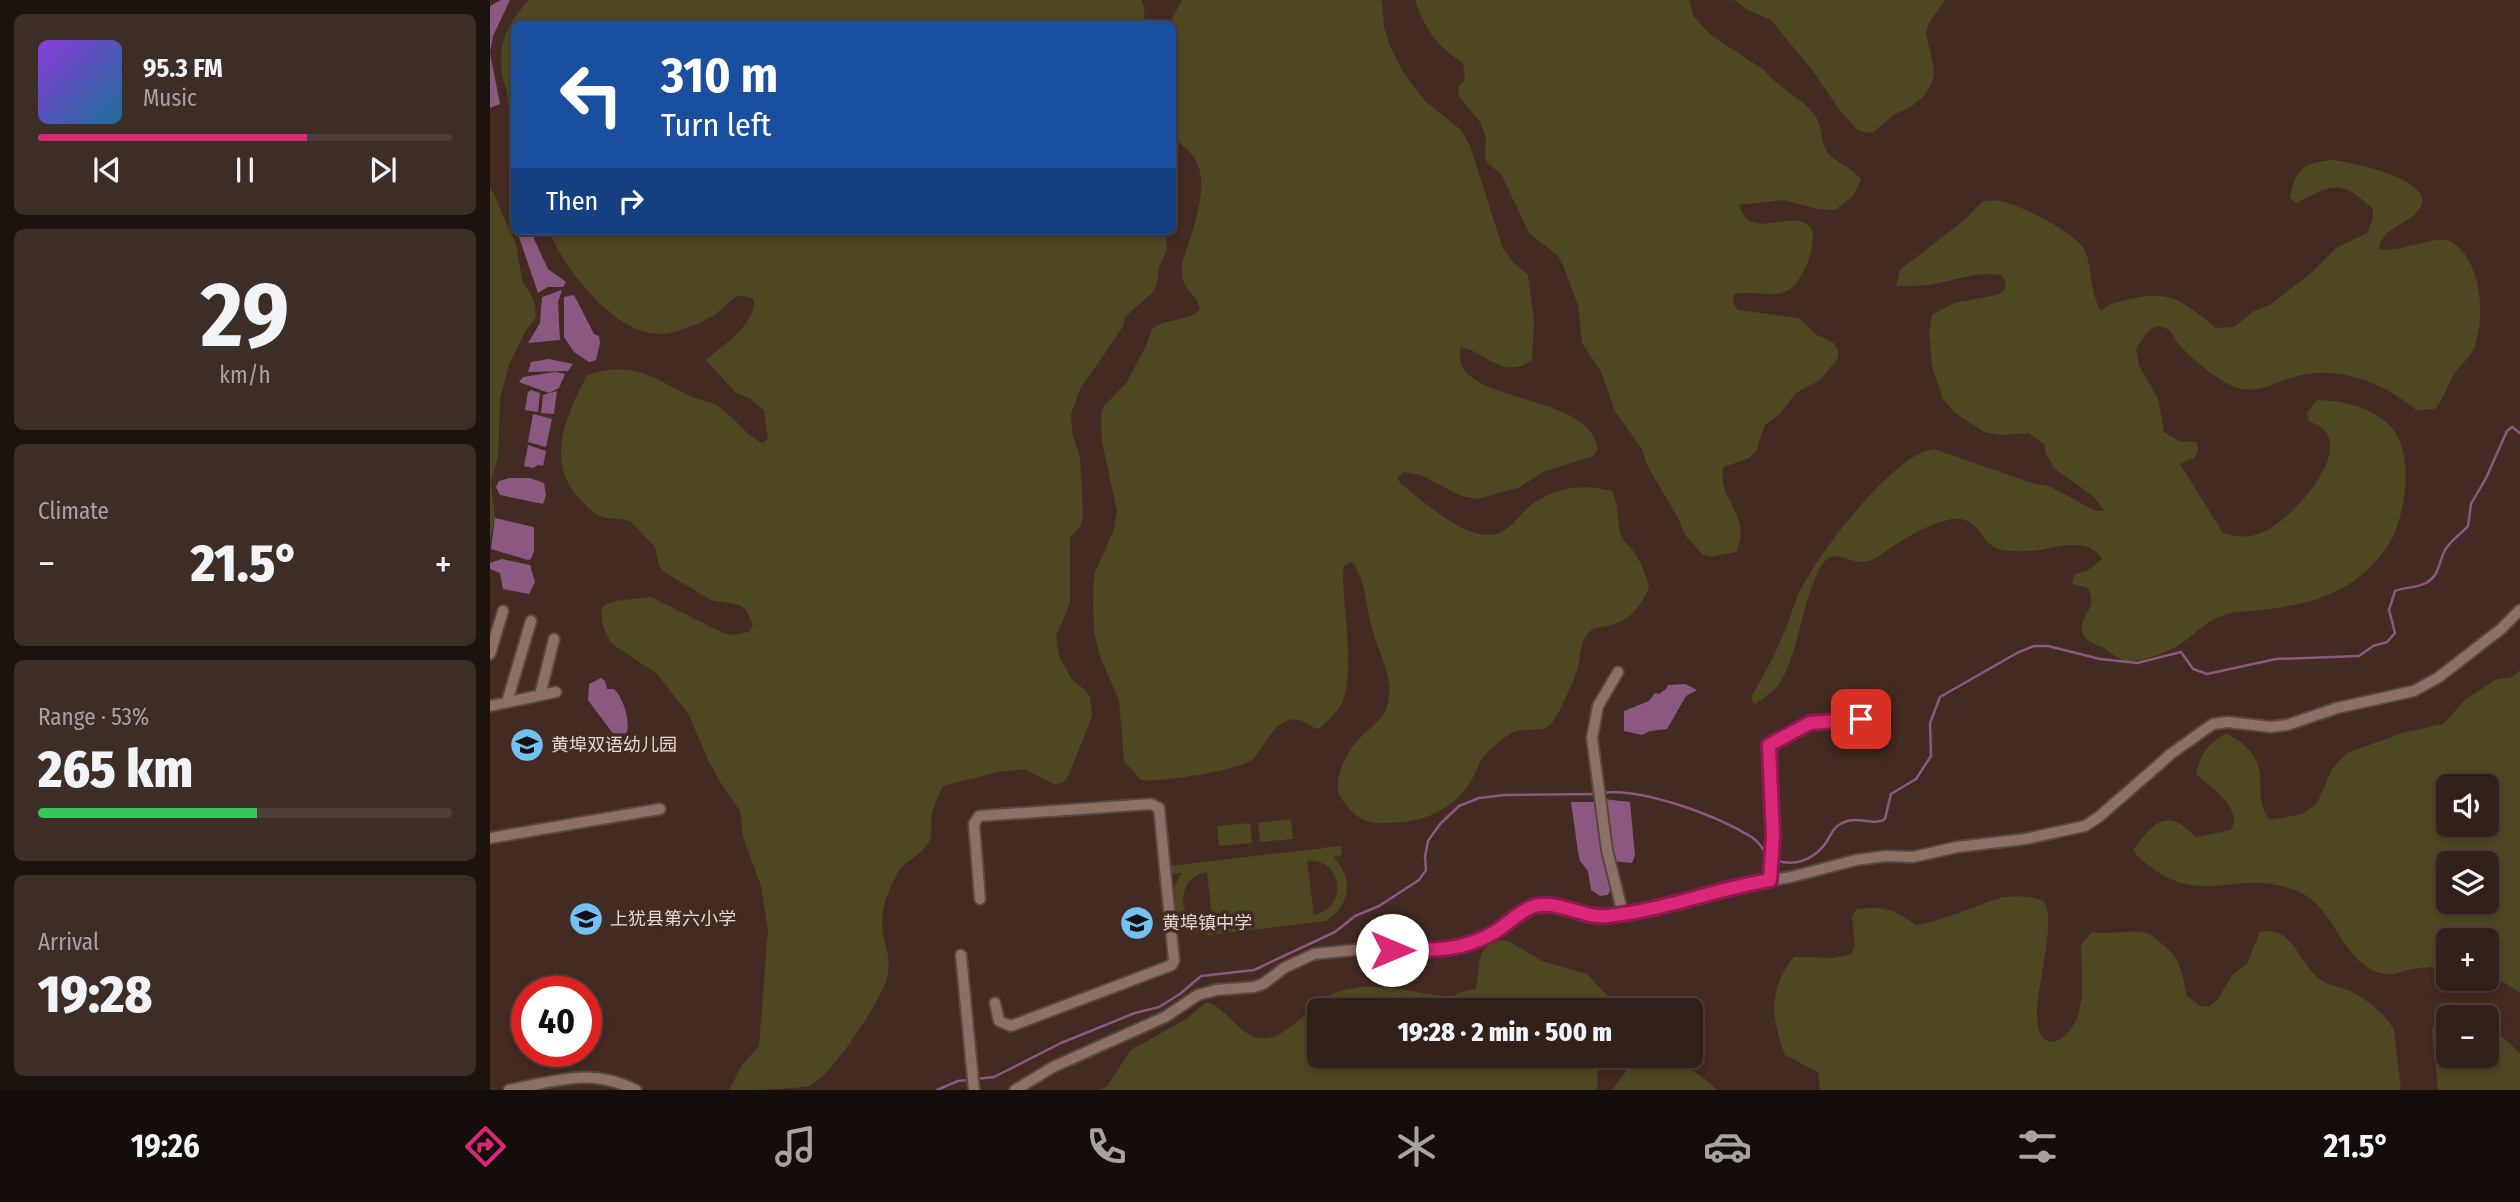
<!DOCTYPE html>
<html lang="en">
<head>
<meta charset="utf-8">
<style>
  :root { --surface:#32201a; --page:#3d2d27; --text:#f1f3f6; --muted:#a8a3a2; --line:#4d3e39; --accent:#db2777 }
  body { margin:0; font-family:"Fira Sans Condensed","Noto Sans SC",sans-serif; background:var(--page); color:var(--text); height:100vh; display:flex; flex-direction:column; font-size:26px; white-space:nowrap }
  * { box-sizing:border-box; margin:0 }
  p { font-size:23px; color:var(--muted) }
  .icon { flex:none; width:38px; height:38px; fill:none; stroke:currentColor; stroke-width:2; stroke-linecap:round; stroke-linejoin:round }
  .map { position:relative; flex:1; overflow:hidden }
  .drawer { display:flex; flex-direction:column; gap:14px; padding:14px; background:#1c120e; width:490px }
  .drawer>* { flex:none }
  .hud { position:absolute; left:21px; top:21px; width:665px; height:214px; border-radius:10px; box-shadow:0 4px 10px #0003,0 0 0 2px var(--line); background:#1a4fa0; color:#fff; overflow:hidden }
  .controls { position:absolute; left:1946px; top:774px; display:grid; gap:14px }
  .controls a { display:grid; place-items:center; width:63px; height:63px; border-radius:10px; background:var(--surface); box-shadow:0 4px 10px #0003,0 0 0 2px var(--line); font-size:35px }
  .speed { position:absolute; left:21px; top:976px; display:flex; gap:14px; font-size:35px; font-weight:700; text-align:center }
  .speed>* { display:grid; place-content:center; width:91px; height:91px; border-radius:50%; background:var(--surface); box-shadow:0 4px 10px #0003,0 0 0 2px var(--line); line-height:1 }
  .speed .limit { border:10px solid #d22; background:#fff; color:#111 }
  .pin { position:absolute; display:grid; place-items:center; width:60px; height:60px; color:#fff; margin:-30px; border-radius:14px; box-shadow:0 4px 10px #0006 }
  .me { position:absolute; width:77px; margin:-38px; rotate:90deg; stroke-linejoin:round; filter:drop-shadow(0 0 5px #0008) }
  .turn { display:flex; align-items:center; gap:24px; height:147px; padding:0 35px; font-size:32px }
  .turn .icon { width:91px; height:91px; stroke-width:2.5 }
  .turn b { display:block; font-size:49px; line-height:60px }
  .then { display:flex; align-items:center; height:66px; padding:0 35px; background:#0003; gap:14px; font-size:26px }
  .big { font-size:52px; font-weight:800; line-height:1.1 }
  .drawer .card { flex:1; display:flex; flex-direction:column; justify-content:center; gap:10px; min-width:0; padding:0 24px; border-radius:10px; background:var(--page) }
  .drawer .dial { align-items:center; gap:0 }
  .dial b { font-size:91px; line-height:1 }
  .song { display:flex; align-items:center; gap:21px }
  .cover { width:84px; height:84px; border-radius:10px; background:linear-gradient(135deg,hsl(270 70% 55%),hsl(200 70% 35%)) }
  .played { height:7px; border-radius:4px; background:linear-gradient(90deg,var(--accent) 65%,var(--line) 65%) }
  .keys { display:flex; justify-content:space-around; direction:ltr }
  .heat { display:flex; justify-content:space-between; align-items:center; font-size:38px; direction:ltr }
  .charge { height:10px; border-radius:5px; background:linear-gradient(90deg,#34c759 53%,var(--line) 0) }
  .trip { position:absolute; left:817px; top:998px; width:396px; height:70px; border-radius:10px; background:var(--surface); box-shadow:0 4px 10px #0003,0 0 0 2px var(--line); font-weight:800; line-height:70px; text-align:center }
  .tab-bar { display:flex; height:112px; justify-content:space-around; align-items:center; background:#140d0a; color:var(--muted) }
  .tab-bar .icon { width:49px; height:49px }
  .tab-bar .active { color:var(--accent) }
  .tab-bar b { font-size:32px; color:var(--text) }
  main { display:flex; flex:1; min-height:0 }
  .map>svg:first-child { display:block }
  .green { fill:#4e4822; fill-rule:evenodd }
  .water { fill:#8b5882 }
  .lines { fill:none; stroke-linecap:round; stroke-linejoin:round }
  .stream { stroke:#8b5882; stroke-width:2.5 }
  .minor-casing { stroke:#5a453f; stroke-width:14 }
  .minor { stroke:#8c6f66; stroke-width:10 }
  .route-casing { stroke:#8e194d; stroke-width:18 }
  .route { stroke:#db2777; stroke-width:12 }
  .labels { text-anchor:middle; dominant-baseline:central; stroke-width:7; stroke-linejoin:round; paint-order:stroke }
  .poi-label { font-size:18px; fill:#e8d7d2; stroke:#432a22; text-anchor:start }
</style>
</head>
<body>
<main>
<section class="drawer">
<div class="card">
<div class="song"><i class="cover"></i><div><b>95.3 FM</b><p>Music</p></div></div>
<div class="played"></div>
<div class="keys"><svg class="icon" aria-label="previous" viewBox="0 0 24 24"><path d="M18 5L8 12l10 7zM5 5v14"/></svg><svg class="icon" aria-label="pause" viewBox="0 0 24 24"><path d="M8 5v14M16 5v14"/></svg><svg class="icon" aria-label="next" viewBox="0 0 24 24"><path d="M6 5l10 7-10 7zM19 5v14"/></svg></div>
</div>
<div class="card dial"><b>29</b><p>km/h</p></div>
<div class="card"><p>Climate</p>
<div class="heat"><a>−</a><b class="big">21.5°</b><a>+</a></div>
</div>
<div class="card"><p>Range · 53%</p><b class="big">265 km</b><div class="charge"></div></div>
<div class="card"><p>Arrival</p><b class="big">19:28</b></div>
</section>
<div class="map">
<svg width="2030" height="1090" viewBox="0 0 2030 1090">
  <rect width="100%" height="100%" fill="#432a22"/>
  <path class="green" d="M 39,0 L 651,0 L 654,7 L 655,24 L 24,24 L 24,154 C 19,136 20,118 18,100 C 17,91 14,83 12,74 C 8,40 18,24 39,0 Z
    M 692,0 L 892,0 L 894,27 L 900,46 L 913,72 L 935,101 L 971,130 L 980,146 L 1013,249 L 1024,263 L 1038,275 L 1044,321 L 1042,360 C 1013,381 997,352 971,347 C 956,406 1098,389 1108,449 L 1103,456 L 1053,472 L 1030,487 L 988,499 L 971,496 L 931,475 L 914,472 L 907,477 L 911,484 C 933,501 970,535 998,535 C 1021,535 1029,512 1045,502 C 1071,486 1093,484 1122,491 C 1130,506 1125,526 1134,541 C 1135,542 1142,549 1142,549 C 1151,561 1155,573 1159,586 C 1155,601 1140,620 1124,624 C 1114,628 1103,625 1096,636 C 1090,644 1091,656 1088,666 C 1086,677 1068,717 1061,724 C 1051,734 1032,726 1021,733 C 1011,740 996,752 990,762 C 986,770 983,779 978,786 C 957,813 932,822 899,823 C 877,825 864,818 851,798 C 841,781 856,754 868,740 C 877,729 891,723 896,709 C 899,702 900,691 899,683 C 896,665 888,649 883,632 C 876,610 877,581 862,562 L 854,566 L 853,575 C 853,608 865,670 853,700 C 849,712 837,721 829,729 C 818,727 812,716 799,720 C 781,726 775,746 763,759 C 751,770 669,783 651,780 L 634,761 L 629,700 L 611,659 L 604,633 L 603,590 L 605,572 L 624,530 L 627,511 L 612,441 L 611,414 L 614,406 L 637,382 L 656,346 L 662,329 C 679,317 698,322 710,310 C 707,289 690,295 692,264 C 700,236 720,191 707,163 C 702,150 690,146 683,135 L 682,24 L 679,24 Z
    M 925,0 L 1199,0 L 1204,17 L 1222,36 L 1274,70 C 1288,89 1312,96 1326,117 C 1333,127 1330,143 1338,153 C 1347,164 1363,167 1371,180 L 1363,196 L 1345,210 L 1328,209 L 1294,200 L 1249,205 C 1260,243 1301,208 1319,226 C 1326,233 1322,243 1321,252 C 1318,264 1314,270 1308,281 C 1295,302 1266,290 1244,294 L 1243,303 L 1248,310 L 1309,318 L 1327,335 L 1344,343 L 1348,350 L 1348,358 L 1330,380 L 1306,393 L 1289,415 L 1275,425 L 1266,451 L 1259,458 L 1234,467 C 1224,497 1264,515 1246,552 L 1220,557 L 1212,554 L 1195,535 L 1188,518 L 1157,465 L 1152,449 L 1125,411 L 1111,372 L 1092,343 L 1088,305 L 1072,263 L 1067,255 L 1039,233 L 1011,174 L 997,163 L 995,155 L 996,138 L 990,122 L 968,95 L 969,86 L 975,80 L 973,63 C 947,46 935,30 925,0 Z
    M 1244,0 L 1455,0 L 1439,23 L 1436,33 L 1444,69 L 1443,79 L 1435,95 L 1421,107 L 1405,114 L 1385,131 L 1377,133 L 1368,130 L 1351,112 L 1322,70 L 1281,20 L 1256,9 Z
    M 1843,160 C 1858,162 1957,181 1927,212 C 1914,226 1893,227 1889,249 C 1910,254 1947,233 1962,242 C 1992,261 1995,316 1985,346 C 1981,357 1969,366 1963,376 C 1956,387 1954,399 1945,409 L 1926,410 C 1893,382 1847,364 1803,377 C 1785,383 1771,392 1752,389 C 1732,385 1700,358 1687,342 C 1684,338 1682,332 1678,329 C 1674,327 1667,325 1663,328 C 1656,332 1650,343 1646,349 L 1649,366 L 1668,398 L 1674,432 L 1689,441 L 1707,442 L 1708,451 L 1704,458 L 1690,464 L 1733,533 C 1744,536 1753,538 1765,535 C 1793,529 1849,469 1839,438 C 1836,428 1827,425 1819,421 L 1817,413 L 1827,400 C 1853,401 1875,405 1896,422 C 1926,447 1917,512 1900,542 C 1891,558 1874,575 1859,584 C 1830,602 1801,607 1768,610 C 1756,612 1742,611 1731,616 C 1711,625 1708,632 1692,643 C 1680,651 1646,666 1632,660 C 1626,657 1620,652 1614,648 C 1608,645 1600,643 1596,638 C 1585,625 1598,615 1601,604 C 1602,598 1600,593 1598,588 L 1582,584 L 1584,575 L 1600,569 L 1612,559 C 1598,537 1570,546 1549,550 C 1540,552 1531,551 1522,551 C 1490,552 1494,522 1470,519 C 1449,516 1406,543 1389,556 C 1365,573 1350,546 1335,561 C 1329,566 1326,577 1323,584 C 1311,613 1305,667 1285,689 C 1279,695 1270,700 1264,705 L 1261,697 C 1273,677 1284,657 1293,635 C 1299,622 1302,608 1308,595 C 1324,559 1404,452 1444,449 L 1542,483 L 1559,486 L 1606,511 L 1614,510 L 1603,496 L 1565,469 L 1556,454 L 1554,444 L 1539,433 L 1512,435 L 1494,432 L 1465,413 L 1453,399 L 1442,367 L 1439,332 L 1442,315 L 1464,303 L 1507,295 L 1514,291 L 1516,282 L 1511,275 C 1487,271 1463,281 1440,285 C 1429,286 1417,286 1406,286 L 1410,270 L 1473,221 L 1493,201 C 1499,201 1505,200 1510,201 C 1529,204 1584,232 1594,249 C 1602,262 1599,291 1611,311 C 1617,304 1626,303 1635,300 C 1681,289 1691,300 1726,328 L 1744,327 L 1764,311 L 1780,305 L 1822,272 L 1846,248 L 1877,233 L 1883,218 L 1883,209 C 1850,179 1844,184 1806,203 L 1800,198 C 1805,168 1814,163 1843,160 Z
    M 0,186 L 26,244 L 32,280 L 44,300 L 46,317 L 35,332 L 18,367 L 10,399 L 8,456 L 1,482 L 5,518 L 0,541 Z
    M 59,231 L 676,231 L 677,250 L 669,267 L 667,284 L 662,293 L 635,317 L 633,326 L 618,349 L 591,387 L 581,414 L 582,432 L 590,457 L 593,516 L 591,525 L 580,538 L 580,603 L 566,636 L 569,656 L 582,680 L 595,690 L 600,697 L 602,716 L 579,775 L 573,782 L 565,785 L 535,769 L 509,772 L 453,786 C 447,798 442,808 441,821 C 441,826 442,832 441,837 C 436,852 422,857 412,867 C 404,876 397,895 394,906 C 387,935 402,949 398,974 C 395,996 340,1078 319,1086 C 295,1090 264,1090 239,1090 L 252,1065 L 269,1046 L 278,930 L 271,886 L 253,837 L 250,811 L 230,782 L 217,758 L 199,715 L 167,674 L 121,643 L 113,627 L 111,609 L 117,604 L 126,601 L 161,597 L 233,633 L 242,635 L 259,632 L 263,625 L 256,610 L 249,605 L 221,600 L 174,572 L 169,566 L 165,547 L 140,521 C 130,518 118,520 108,515 C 100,511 95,504 88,497 C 54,459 78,414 97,375 C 145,359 163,379 205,398 C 212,401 220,401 226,405 C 243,415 254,434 272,443 L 278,439 L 274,411 L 261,399 L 245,392 L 216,360 C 233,345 265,325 264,300 C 243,287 239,307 224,315 C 212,323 193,330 179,333 C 131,344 74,269 59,231 Z
    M 2030,670 L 2030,993 L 2015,983 L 1997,977 L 1997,940 L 1958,940 L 1958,967 C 1946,967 1933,967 1921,969 C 1912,971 1903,976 1895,974 C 1857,968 1847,919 1821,899 C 1814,893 1800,888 1791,886 C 1746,874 1713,902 1666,871 C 1657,864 1650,860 1643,850 C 1665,821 1676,807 1706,837 L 1741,830 C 1754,808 1720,787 1706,774 C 1709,756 1720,740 1737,734 C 1791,761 1757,794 1780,820 L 1813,814 L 1827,803 L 1842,769 L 1857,753 L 1912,733 L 1953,724 L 1975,700 L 2005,680 L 2022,677 ZM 1958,786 L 1997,786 L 1997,824 L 1958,824 ZM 1958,863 L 1997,863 L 1997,901 L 1958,901 Z
    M 801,819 L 803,839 L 770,842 L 768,823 Z
    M 760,823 L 762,843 L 729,846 L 727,826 Z
    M 851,846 L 852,855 L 843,857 C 864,877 861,906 836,921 L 718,935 C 685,931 674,898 692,873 L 681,874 L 680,866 ZM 817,861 C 853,858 859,908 824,915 ZM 717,872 L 723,926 C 687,930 682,878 717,872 Z
    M 1513,897 C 1524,897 1548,894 1555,904 C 1566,921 1546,990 1547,1015 C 1548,1057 1578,1044 1588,1015 C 1595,993 1591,968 1591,945 L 1602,932 C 1618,935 1635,930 1652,932 C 1659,933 1665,938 1671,943 C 1691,958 1692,973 1697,996 L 1712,1007 L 1720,1006 L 1727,1000 L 1743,974 L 1757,964 L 1770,932 C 1802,924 1809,963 1829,979 C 1839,986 1849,986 1860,991 C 1876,999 1896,1014 1904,1030 L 1911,1090 L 1330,1090 L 1328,1072 L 1295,1055 C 1281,1019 1278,988 1304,957 L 1344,958 L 1361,954 L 1365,946 L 1362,916 L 1367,909 C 1397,906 1402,909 1426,925 C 1456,920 1484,906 1513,897 Z
    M 1012,940 L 1020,942 L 1052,961 L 1097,974 L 1122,1001 L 1126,1010 L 830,1010 L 830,1055 L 1115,1055 L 1108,1066 L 1107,1090 L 609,1090 L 617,1086 L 641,1050 L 696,1019 L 716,1002 C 736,1006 747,1034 769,1038 C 796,1043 821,1002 845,993 C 883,978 923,994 962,997 L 968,993 L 985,989 C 994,967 980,948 1012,940 Z
    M 1963,1002 L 1980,1008 L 1990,1017 L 1958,1017 L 1958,1055 L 1997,1055 L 1997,1023 L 2030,1053 L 2030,1090 L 1948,1090 L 1942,1029 L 1956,1007 Z
    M 1155,1055 C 1177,1055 1213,1073 1227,1090 L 1122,1090 L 1144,1060 Z"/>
  <path class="water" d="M 11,0 L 20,0 L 3,36 L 0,53 L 10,104 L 0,108 L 0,6 Z
    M 27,231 L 44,231 L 44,239 L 58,269 L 76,282 L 73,287 L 58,287 L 48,293 Z
    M 72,290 L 68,302 L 70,340 L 38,343 L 50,323 L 52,297 Z
    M 84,295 L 104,334 L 109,336 L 110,343 L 106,360 L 99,362 L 84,352 L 74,337 L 74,297 Z
    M 59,359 L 83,364 L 78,371 L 38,372 L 41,362 Z
    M 65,372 L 75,374 L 69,388 L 59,393 L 29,382 L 33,377 Z
    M 41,390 L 50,393 L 48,412 L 35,410 L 38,392 Z
    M 67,391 L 64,414 L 51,413 L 53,395 Z
    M 43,414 L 62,419 L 56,447 L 38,442 Z
    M 38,445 L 56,451 L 53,466 L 48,465 L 43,468 L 34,466 Z
    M 19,478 L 40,478 L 54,483 L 56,495 L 53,504 L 10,495 L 6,487 L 9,481 Z
    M 5,518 L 44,527 L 44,551 L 41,559 L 38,560 L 1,549 Z
    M 12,559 L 40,565 L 45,582 L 39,594 L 13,589 L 10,573 L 0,569 L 0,563 Z
    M 111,678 L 115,681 L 117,689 L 124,689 C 133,697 140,720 137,732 C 137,736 134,739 133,742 L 127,739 L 98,700 L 99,684 Z
    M 1195,684 L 1207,690 L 1196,696 L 1177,729 L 1160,731 L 1152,735 L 1134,731 L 1134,711 L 1159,701 L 1165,693 L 1169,694 L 1176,689 L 1178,685 Z
    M 1114,799 L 1140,802 L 1145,855 L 1142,863 L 1123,861 Z
    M 1081,802 L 1105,802 L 1110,842 L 1120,890 L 1118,895 L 1110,896 L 1101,890 L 1098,871 L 1090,861 L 1088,852 Z"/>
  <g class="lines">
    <path class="stream" d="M 1111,793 C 1152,787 1228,816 1263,838 C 1269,842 1273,849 1277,855
      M 1285,860 C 1304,867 1323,860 1335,844 C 1341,836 1342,828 1352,823 C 1369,815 1384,827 1395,819 L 1401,794 L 1426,779 L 1441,756 L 1440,723 L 1450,697 L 1527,653 L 1544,646 L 1558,646 L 1610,659 L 1647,663 L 1691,652 L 1703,669 L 1717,674 L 1786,659 L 1869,656 L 1883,646 L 1897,642 L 1905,633 L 1899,610 L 1905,591 C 1915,587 1927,588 1936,583 C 1950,575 1948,563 1955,550 C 1961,540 1971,534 1978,526 L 1981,504 L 1996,478 L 2017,431 L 2022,427 L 2030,433
      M 486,1079 L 504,1077 L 571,1043 L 645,1013 L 669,1007 L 690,994 L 711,976 L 764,970 L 845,932 L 865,916 L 889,906 L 929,880 L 936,870 L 935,857 L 938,841 L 950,824 L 969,806 L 989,798 L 1014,795 L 1105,794
      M 447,1090 L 468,1081 L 479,1080"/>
    <g class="minor-casing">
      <path id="minor" d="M 0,654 L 13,611
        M 1128,672 L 1108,706 L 1102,738 L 1117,850 L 1133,914
        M 50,695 L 64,639
        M 17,702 L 41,621
        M 0,706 L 66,692
        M 0,838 L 170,809
        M 1280,880 L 1282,836 L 1279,745 L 1320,723 L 1371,719
        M 490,899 L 484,824 L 489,816 L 661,804 L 669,808 L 684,960 L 682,965 L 521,1026 L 509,1021 L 505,1003
        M 471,955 L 484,1090
        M 19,1090 C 67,1081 100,1067 146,1090
        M 525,1090 L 563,1067 L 675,1017 L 708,995 L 726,990 L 764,987 L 773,984 L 794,968 L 824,954 L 864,950 L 963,949 L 990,940 L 1046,906 L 1063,906 L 1097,916 L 1126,915 L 1199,901 L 1264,883 L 1301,877 L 1366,860 L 1396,856 L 1423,857 L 1467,847 L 1535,839 L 1595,826 L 1610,816 L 1682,753 L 1723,724 L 1738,722 L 1781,727 L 1797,725 L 1847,708 L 1924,691 L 1949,677 L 2011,629 L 2030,610"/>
    </g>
    <use href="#minor" class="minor"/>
  </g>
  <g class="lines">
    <g class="route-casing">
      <path id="route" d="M 902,950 C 939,950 972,952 1005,932 C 1018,924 1030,910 1045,906 C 1069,900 1094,919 1118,916 C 1174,910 1226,889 1280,880 L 1283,836 L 1279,745 L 1320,723 L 1371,719"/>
    </g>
    <use href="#route" class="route"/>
  </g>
  <defs>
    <g id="school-disc" transform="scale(1.75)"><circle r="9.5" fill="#71c1f5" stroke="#432a22"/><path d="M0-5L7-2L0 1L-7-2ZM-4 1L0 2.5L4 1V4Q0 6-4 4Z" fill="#111"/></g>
  </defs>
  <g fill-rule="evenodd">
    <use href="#school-disc" x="37" y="745"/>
    <use href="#school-disc" x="96" y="919"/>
    <use href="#school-disc" x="647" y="923"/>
  </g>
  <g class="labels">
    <g class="poi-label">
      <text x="61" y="745">黄埠双语幼儿园</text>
      <text x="120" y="919">上犹县第六小学</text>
      <text x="672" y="923">黄埠镇中学</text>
    </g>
  </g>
</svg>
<div class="controls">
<a><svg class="icon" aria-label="sound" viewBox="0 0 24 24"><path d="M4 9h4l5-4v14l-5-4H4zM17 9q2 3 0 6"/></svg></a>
<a><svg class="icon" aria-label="layers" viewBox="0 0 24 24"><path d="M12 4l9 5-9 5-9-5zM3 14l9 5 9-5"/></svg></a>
<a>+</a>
<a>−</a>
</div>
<div class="speed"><div class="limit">40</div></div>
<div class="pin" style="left:1371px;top:719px;background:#d93025"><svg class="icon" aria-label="arrive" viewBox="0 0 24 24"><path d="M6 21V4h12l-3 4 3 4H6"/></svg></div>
<svg class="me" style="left:902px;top:950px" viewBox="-20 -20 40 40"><circle r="19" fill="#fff"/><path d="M0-13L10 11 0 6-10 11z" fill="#db2777"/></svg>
<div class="trip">19:28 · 2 min · 500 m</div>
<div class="hud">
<div class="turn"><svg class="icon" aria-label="left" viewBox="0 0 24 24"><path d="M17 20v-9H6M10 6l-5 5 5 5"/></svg><div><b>310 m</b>Turn left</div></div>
<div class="then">Then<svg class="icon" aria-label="right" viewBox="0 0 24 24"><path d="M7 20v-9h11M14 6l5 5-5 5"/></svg></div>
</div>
</div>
</main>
<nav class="tab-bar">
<b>19:26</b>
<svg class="icon active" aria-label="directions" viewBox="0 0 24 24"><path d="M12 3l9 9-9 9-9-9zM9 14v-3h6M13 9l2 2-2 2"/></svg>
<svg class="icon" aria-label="music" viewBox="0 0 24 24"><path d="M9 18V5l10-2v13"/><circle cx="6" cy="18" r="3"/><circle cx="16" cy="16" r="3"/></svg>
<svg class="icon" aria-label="phone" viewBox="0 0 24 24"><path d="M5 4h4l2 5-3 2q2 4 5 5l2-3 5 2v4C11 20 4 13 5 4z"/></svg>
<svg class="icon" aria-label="climate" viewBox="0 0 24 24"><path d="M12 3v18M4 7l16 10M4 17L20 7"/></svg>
<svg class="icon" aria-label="car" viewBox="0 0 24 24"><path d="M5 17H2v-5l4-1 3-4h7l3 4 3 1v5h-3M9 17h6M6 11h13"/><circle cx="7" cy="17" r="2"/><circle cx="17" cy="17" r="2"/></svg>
<svg class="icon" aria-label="filters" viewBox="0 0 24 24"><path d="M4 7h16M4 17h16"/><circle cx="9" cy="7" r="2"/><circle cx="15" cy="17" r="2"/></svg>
<b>21.5°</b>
</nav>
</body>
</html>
